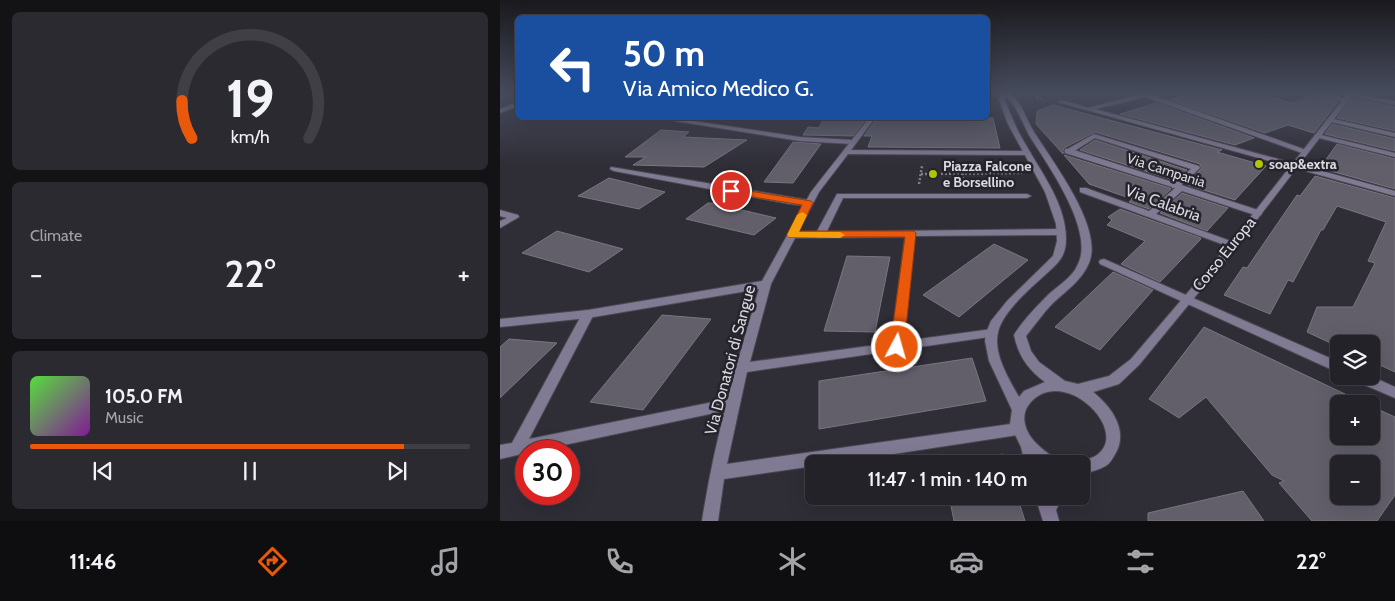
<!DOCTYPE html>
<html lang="en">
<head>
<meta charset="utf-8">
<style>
  :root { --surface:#232228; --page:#2b2a30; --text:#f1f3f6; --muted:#a3a4a8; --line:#403f45; --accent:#ea580c }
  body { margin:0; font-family:Cabin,sans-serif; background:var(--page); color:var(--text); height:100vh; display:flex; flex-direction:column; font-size:19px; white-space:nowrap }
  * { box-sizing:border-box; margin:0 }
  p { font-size:16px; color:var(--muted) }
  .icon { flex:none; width:28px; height:28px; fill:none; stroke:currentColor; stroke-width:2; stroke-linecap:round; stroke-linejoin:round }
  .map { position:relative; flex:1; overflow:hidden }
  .drawer { display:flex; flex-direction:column; gap:12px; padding:12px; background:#131316; width:500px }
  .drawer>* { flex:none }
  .top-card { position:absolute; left:15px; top:15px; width:475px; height:105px; border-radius:8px; box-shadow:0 5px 20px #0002,0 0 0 1px var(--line); background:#1a4fa0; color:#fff; overflow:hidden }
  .tools { position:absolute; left:830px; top:335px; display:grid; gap:10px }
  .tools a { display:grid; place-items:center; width:50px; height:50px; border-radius:8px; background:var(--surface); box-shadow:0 5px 20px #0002,0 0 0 1px var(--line); font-size:25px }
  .speed { position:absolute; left:15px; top:440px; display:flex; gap:10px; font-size:25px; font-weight:700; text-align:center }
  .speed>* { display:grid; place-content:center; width:65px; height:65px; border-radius:50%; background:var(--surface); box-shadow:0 5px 20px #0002,0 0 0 1px var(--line); line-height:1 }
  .speed .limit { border:8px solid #d22; background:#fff; color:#111 }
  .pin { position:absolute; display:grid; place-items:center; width:42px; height:42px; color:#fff; margin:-21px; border:2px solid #fff; border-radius:50%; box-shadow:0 1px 5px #0007 }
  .me { position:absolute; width:55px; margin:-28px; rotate:6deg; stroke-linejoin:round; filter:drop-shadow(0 0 4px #0008) }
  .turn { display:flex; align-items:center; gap:18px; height:105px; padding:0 25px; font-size:22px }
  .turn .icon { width:65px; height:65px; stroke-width:2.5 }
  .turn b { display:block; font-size:35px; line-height:42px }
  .big { font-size:38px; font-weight:600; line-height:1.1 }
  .drawer .card { flex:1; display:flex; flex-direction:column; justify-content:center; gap:8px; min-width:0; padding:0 18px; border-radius:8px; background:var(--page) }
  .drawer .dial { align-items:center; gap:0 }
  .dial svg { height:130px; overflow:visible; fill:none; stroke:var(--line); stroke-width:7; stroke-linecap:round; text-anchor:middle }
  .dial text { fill:var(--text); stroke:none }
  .song { display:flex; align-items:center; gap:15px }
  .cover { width:60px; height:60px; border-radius:8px; background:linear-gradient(135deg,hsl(110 70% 55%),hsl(290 70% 35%)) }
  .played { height:5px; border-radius:2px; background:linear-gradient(90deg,var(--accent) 85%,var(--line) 85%) }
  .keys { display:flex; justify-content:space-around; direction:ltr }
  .heat { display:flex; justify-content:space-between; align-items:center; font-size:28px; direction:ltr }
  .trip { position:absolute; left:305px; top:455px; width:285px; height:50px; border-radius:8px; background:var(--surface); box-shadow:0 5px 20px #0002,0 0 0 1px var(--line); font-weight:600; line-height:50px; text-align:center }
  .menu { display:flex; height:80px; justify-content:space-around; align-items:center; background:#0e0e10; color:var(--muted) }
  .menu .icon { width:35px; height:35px }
  .menu .on { color:var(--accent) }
  .menu b { font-size:22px; color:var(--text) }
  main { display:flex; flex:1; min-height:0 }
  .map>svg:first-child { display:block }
  .building { fill:#625f6a; stroke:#797682; fill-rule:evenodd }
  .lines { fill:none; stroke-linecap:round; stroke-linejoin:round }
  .service-casing { stroke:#4b4951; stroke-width:2 }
  .minor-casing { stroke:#4b4951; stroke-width:2 }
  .tertiary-casing { stroke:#4b4951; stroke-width:2 }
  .path-far1 { stroke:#817f87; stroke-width:2; stroke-dasharray:2 2; stroke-linecap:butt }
  .path { stroke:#817f87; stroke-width:2.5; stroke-dasharray:2 2; stroke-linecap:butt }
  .service { fill:#817a93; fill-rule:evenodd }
  .minor { fill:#817a93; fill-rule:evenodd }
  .tertiary { fill:#817a93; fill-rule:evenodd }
  .route { fill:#ea580c; stroke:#983908 }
  .slow { fill:#f59e0b }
  .poi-dot { fill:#afc506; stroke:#25232c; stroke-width:2 }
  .labels { text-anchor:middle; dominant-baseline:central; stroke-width:5; stroke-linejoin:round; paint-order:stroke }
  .far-poi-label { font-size:14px; font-weight:bold; fill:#dcdae1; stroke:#25232c; text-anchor:start }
  .far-street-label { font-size:14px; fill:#dcdae1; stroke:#25232c }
  .street-label { font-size:16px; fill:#dcdae1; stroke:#25232c }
</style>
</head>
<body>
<main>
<section class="drawer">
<div class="card dial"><svg viewBox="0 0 100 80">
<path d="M14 69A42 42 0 1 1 86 69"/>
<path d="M14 69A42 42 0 0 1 8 46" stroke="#ea580c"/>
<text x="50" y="56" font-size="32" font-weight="700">19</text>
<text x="50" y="72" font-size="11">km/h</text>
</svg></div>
<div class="card"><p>Climate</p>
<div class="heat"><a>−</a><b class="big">22°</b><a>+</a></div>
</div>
<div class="card">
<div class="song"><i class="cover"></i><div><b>105.0 FM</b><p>Music</p></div></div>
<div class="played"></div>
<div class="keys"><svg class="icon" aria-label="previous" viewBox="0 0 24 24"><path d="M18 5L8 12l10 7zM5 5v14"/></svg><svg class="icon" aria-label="pause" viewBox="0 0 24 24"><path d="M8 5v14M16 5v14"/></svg><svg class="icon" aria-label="next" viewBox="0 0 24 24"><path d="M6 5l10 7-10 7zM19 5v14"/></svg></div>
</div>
</section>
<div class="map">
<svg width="895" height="521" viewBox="0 0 895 521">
  <rect width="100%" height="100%" fill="#2f2d36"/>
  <path class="building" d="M 693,93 L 759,93 L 791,103 L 819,93 L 838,102 L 814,133 L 788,125 L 765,133 L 670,100 Z
    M 852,98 L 895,107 L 895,131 L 837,118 Z
    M 657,103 L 754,138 L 735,145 L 620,114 Z
    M 553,105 L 722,150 L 717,152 L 766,166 L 735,200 L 685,184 L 701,169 L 700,164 L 595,132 L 564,148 L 563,154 L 536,124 L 537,111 Z
    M 324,118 L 367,118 L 353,136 L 303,135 L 308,127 L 319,128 Z
    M 377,118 L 493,118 L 500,148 L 368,147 L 372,136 L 364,136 Z
    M 832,124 L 895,139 L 895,151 L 825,134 Z
    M 161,130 L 189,132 L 183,137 L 247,140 L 204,167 L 133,165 L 146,157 L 125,157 Z
    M 595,140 L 687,170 L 673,180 L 580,150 Z
    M 293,142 L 321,144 L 293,183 L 264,182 Z
    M 837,144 L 895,159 L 895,189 L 820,168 Z
    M 564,155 L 670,188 L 671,189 L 649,209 L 629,202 L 632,199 L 589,184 Z
    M 815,176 L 895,198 L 895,372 L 871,361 L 871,344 L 839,344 L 839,347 L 807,332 L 817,307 L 853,307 L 875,263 L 868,261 L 886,222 L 837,206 L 823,230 L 821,230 L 793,282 L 788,280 L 770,314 L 724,295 L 743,267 L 747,268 L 797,195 L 800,196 Z
    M 109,178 L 165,192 L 139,209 L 78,196 Z
    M 682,193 L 728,208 L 707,231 L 660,213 Z
    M 208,203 L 212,203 L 276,218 L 254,235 L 186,219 Z
    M 620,209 L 701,238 L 700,240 L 660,282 L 621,264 L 645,241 L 607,225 L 612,220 L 608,217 Z
    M 57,231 L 123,249 L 89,272 L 22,253 Z
    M 494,244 L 528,260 L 459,317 L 423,295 Z
    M 347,256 L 390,257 L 375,332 L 324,331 Z
    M 613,272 L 653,290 L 600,350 L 555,327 Z
    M 162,315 L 211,319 L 143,410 L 90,402 Z
    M 704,327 L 866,404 L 839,404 L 839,436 L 871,436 L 871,406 L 895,417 L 895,495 L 877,521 L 812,521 L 779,483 L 784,481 L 772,475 L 706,397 L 679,418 L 649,399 ZM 839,464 L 871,464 L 871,496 L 839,496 Z
    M 9,339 L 57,343 L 0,398 L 0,347 Z
    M 472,358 L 486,401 L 319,429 L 319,381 Z
    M 503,454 L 506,464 L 452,464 Z
    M 743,491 L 764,521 L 648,521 L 648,513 Z
    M 449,496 L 517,496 L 525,521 L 454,521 Z"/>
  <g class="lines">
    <g class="service-casing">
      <path id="service" d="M 173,118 L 300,137 L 353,140 L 356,142 L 353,144 L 300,141 L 175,121 L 173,120 Z
        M 594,134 L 699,166 L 700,168 L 678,188 L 672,188 L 672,184 L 691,169 L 595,138 L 571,153 L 564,151 Z
        M 111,167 L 308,200 L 312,203 L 308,206 L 290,204 L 114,171 L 110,169 Z
        M 337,194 L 527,194 L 531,196 L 527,198 L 343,198 L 325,235 L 320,238 L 317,237 L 315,235 Z
        M 0,210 L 18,215 L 19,217 L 0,228 L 0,221 L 7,218 L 0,216 Z
        M 88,310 L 92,311 L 94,314 L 29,439 L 233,398 L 238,400 L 240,404 L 238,408 L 36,451 L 26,451 L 26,453 L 0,459 L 0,445 L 12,443 L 82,314 L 84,311 Z"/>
    </g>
    <g class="minor-casing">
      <path id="minor" d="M 488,93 L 500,93 L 488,96 Z
        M 645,93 L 656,93 L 652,95 L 809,151 L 802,153 L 645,97 L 595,109 L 895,191 L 895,196 L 558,102 L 561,100 L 588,108 Z
        M 821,93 L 830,93 L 848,101 L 843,102 Z
        M 849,93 L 895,101 L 895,105 L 851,96 Z
        M 18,102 L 18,106 L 0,113 L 0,109 Z
        M 369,118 L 375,118 L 351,150 L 527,151 L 531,153 L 527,155 L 348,154 L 319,192 L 298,232 L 561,229 L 566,232 L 561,235 L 414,236 L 404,341 L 492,329 L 496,330 L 498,333 L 496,336 L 247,372 L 227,464 L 518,423 L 523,425 L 525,429 L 523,433 L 518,435 L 328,464 L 314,464 L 314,466 L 224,479 L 218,521 L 202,521 C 214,442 236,365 259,289 L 88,318 L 0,327 L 0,319 L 88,310 L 262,281 L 311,192 ZM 405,237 L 391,343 L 250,362 L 271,284 L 295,238 Z
        M 829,118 L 895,133 L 895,137 L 827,121 L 826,120 Z
        M 817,134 L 895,153 L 895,157 L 815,137 L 814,136 Z
        M 565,149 L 571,149 L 761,211 L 762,213 L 761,215 L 755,215 L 682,191 L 656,214 L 736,243 L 738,245 L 733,248 L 730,247 L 580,192 L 580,188 L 586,188 L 649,211 L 675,188 L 565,153 Z
        M 604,259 L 839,362 L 839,373 L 600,264 L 599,262 L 600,260 Z
        M 852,376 L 871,376 L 895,387 L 895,398 L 853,380 Z"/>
    </g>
    <g class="tertiary-casing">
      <path id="tertiary" d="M 501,93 L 510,93 C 522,103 526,119 534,132 C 552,161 604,228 589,263 C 582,280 566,291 553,303 C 543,313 535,325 526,336 L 531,351 L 539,362 L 565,381 L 578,384 L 609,376 L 631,359 L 730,243 L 848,93 L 854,93 L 736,247 L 639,365 L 619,384 L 593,392 C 612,407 630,432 614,456 C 612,459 610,463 607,465 C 600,470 589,472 581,475 L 581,464 L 576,463 C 582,460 592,459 597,455 C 631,431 564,364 530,403 C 525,409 523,416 525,424 C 527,436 539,447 549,454 C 554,457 557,458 560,464 L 525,464 L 521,447 L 510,424 L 512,410 L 489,361 L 485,341 L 486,333 L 491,321 L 507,301 L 553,256 L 557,241 L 556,224 L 545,192 L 508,124 L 499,100 ZM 506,96 C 517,106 522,122 529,135 C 547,164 595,230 578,264 C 573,277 559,285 549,294 C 537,306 523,320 514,335 C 518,355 528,370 545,382 L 524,391 L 519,397 C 509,379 493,354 498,332 C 503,311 531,288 546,274 C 558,263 566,257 566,239 C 566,204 542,174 526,145 C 517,131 511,116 505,100 Z
        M 535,496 L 563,496 L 556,510 L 559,521 L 543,521 Z"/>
    </g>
    <path class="path-far1" d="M 532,93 L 540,95
      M 536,97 L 545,94 L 549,95
      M 536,98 L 547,101"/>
    <path class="path" d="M 462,165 L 463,184
      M 421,174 L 522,173
      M 419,184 L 422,166"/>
    <use href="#service" class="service"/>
    <use href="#minor" class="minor"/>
    <use href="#tertiary" class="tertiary"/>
  </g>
  <linearGradient id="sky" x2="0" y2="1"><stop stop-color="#1a191e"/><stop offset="0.56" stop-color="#474c5d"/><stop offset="1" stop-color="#474c5d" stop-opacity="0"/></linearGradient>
  <rect width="895" height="166" fill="url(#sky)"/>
  <path class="route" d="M 231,188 L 311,201 L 313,203 L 299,231 L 414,231 L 416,233 L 404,347 L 402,351 L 397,352 L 392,351 L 390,347 L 405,237 L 289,237 L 287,235 L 302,205 L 228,193 L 228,189 Z"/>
  <path class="slow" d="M 302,212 L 307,215 L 299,232 L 340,232 L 345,235 L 340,238 L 289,237 L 287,235 L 297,215 Z"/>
  <g class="poi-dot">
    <circle cx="759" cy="164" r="5"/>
    <circle cx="433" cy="174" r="5"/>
  </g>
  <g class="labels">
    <g class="far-poi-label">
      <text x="769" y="164">soap&amp;extra</text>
      <text x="443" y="166">Piazza Falcone<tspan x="443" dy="16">e Borsellino</tspan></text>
    </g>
    <g class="far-street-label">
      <text transform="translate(666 170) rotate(18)">Via Campania</text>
    </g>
    <g class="street-label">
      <text transform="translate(663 203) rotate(20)">Via Calabria</text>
      <text transform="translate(724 254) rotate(-51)">Corso Europa</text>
      <text transform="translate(230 360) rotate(-75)">Via Donatori di Sangue</text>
    </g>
  </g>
</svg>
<div class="tools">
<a><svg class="icon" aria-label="layers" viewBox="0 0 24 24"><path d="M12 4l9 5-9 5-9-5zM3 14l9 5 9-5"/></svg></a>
<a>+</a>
<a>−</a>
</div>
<div class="speed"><div class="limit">30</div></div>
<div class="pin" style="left:231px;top:191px;background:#d93025"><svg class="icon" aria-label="arrive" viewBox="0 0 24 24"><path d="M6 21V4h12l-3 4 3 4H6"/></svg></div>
<svg class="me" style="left:397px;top:347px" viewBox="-20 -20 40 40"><circle r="17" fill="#ea580c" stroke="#fff" stroke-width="3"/><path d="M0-11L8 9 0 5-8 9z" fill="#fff"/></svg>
<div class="trip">11:47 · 1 min · 140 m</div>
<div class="top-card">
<div class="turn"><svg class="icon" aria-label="left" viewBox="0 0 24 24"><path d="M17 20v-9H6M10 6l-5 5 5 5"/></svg><div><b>50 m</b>Via Amico Medico G.</div></div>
</div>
</div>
</main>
<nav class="menu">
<b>11:46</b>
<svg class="icon on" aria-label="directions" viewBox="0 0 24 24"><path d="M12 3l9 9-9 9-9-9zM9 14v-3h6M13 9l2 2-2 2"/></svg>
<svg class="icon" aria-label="music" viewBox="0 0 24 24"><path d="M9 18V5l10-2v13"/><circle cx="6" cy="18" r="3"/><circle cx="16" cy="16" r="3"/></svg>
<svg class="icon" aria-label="phone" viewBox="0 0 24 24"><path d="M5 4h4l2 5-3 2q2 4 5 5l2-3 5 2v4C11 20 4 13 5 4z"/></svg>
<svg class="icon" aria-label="climate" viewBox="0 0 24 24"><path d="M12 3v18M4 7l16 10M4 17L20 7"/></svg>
<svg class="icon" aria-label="car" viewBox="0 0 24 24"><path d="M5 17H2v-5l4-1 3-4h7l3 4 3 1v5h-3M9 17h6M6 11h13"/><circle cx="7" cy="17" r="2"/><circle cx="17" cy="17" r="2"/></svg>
<svg class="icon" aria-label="filters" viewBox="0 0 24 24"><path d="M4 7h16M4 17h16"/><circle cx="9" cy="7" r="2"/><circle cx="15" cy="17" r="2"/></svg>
<b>22°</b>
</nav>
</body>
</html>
